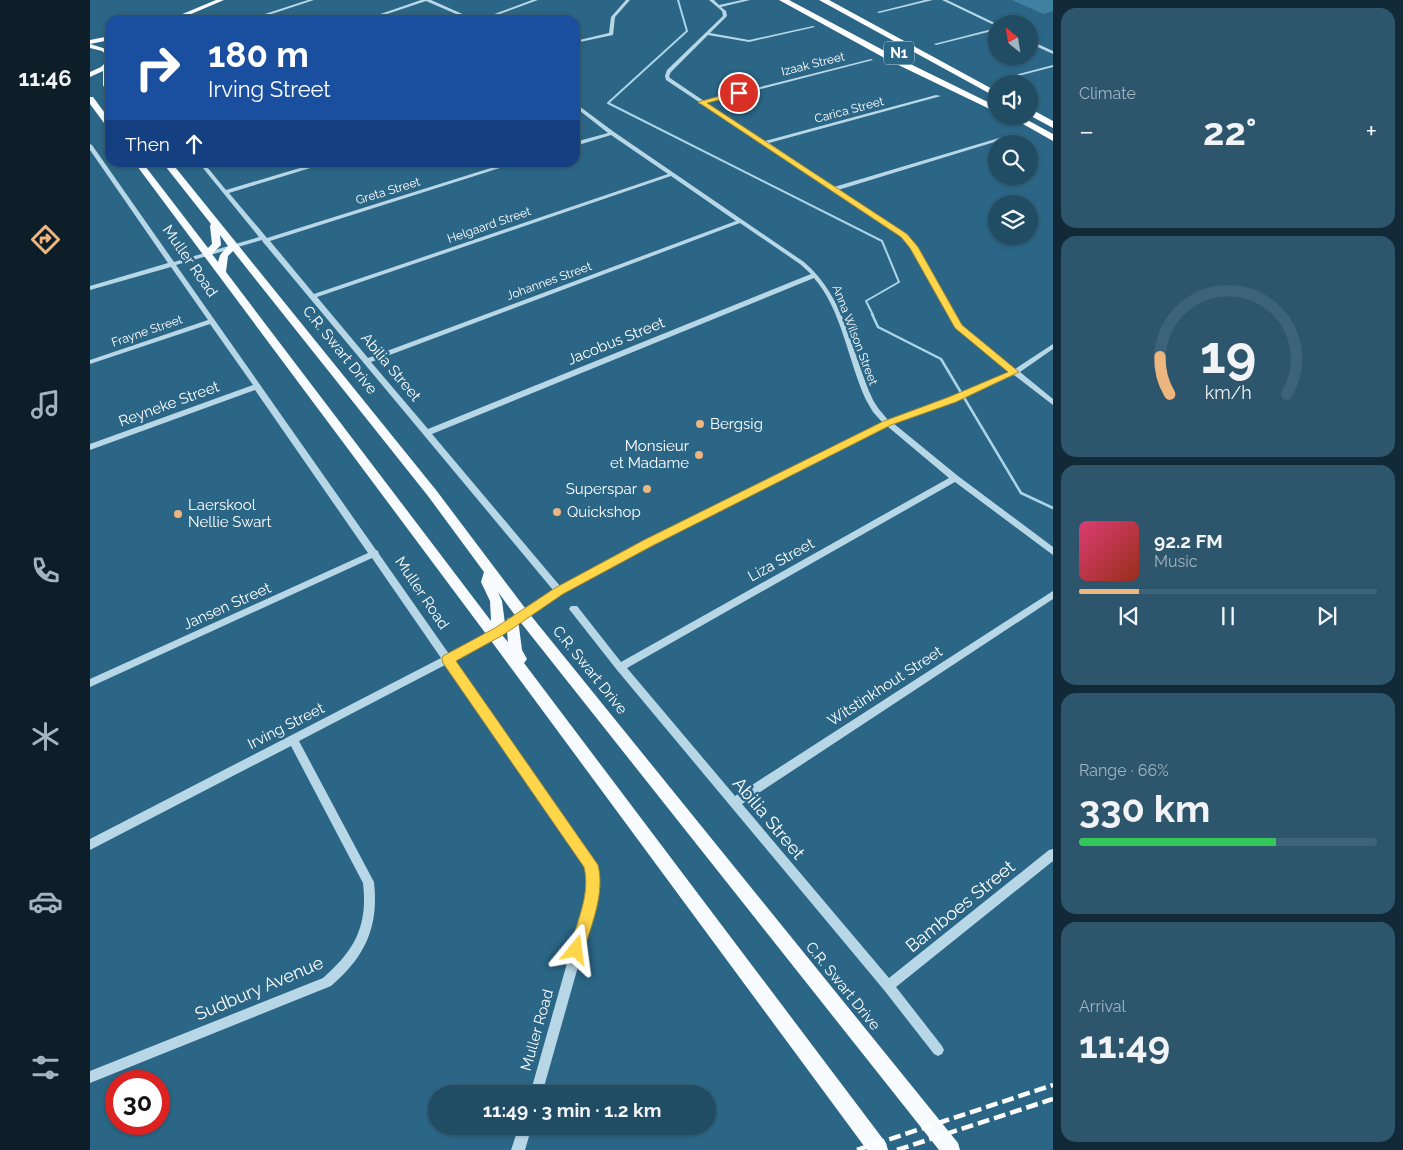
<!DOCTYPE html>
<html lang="en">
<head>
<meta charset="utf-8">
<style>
  :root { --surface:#204c64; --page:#2d566d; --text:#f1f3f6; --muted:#a2b4bf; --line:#3d6378; --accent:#edb67f }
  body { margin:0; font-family:Raleway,sans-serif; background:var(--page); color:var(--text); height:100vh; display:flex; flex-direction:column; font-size:19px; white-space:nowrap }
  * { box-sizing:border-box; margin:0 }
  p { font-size:16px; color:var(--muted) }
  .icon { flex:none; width:28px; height:28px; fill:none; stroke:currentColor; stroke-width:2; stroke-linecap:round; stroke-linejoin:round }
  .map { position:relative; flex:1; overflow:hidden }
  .side { display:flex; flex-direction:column; gap:8px; padding:8px; background:#122a37; width:350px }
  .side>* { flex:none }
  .top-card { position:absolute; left:15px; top:15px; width:475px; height:152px; border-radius:15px; box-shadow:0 1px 4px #0004,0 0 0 1px var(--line); background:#1a4fa0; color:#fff; overflow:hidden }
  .needle { width:32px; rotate:330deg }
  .tools { position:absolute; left:898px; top:15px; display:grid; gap:10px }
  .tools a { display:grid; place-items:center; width:50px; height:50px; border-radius:50%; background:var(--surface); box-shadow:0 1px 4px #0004,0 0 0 1px var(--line); font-size:25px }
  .speed { position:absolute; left:15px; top:1070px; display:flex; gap:10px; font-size:25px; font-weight:700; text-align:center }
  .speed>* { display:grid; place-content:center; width:65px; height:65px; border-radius:50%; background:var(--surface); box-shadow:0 1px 4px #0004,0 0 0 1px var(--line); line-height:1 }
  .speed .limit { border:8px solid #d22; background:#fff; color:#111 }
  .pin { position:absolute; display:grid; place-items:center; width:42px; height:42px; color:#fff; margin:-21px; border:2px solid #fff; border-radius:50%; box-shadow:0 1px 5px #0007 }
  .me { position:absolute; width:55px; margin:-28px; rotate:16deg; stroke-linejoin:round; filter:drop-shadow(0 0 4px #0008) }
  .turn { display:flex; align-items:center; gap:18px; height:105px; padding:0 20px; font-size:22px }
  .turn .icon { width:65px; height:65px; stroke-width:2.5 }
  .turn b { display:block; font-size:35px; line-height:42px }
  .then { display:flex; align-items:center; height:48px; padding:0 20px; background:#0003; gap:10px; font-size:19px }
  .big { font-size:38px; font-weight:700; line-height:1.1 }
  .side .widget { flex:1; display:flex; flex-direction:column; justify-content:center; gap:8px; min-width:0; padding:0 18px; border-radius:15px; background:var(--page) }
  .side .dial { align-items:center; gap:0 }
  .dial svg { height:130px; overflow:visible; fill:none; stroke:var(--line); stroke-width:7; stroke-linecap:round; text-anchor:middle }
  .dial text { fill:var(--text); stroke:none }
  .song { display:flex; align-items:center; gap:15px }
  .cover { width:60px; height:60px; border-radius:8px; background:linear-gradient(135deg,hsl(340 70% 55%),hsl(10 70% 35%)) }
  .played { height:5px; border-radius:2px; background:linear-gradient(90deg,var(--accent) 20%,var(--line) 20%) }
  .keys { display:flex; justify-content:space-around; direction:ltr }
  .heat { display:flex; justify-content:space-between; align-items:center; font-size:28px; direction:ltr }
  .charge { height:8px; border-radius:4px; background:linear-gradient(90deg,#34c759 66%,var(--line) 0) }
  .trip { position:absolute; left:338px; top:1085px; width:288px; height:50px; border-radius:25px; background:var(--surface); box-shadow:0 1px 4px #0004,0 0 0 1px var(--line); font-weight:700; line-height:50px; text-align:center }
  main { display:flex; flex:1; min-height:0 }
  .dock { display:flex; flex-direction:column; width:90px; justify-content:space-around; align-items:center; background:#0d1e28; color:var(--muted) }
  .dock .icon { width:35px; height:35px }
  .dock .on { color:var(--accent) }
  .dock b { font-size:22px; color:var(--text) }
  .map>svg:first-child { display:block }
  .green { fill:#4081a2 }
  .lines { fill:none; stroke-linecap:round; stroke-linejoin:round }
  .stream-far1 { stroke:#acd4e7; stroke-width:2 }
  .stream { stroke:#acd4e7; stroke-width:2.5 }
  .minor { fill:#b7d7e7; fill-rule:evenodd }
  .major { fill:#f8fbfe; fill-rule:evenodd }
  .highway { fill:#fff; fill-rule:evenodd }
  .rail { stroke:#fff; stroke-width:4.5; stroke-dasharray:12 5; stroke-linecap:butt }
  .route { fill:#ffd54a; stroke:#a68a30 }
  .poi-dot { fill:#edb67f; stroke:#2b6686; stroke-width:2 }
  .labels { text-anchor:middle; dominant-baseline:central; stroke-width:5; stroke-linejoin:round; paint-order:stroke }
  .far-street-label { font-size:12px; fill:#fff; stroke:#2b6686 }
  .shield { fill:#2b6686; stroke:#bfd1db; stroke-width:1 }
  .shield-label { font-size:14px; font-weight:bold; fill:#fff }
  .street-label { font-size:15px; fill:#fff; stroke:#2b6686 }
  .poi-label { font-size:15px; fill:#fff; stroke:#2b6686; text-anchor:start }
  .near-street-label { font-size:18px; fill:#fff; stroke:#2b6686 }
</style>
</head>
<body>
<main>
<nav class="dock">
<b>11:46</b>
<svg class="icon on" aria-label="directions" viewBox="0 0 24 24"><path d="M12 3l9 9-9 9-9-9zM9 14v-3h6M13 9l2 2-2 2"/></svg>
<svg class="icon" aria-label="music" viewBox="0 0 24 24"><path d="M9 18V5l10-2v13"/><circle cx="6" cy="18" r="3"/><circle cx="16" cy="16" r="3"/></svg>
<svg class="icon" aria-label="phone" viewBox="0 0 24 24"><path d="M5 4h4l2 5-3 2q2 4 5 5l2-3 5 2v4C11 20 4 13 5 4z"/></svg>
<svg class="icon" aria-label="climate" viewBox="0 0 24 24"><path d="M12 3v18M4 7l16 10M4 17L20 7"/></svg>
<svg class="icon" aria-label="car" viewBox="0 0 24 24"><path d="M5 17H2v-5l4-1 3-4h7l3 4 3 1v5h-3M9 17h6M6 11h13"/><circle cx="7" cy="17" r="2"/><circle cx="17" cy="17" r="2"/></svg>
<svg class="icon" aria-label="filters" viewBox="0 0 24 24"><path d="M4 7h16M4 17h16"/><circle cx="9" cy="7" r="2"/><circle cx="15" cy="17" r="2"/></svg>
</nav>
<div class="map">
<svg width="963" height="1150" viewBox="0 0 963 1150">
  <rect width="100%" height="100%" fill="#2b6686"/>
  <path class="green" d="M 922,0 L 963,0 L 963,11 L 953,14 Z"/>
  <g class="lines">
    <path class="stream-far1" d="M 588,0 L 597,31 L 518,103 L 792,241 L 809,282 L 776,301 L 783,315"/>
    <path class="stream" d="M 782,314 L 788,327 L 851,359 L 931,493 L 963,508"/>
    <path class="minor" d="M 218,0 L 224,0 L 163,20 L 156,20 Z
      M 331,0 L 341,0 L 386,20 L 380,20 L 336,1 L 279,20 L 273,20 Z
      M 442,0 L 448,0 L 394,20 L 388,20 Z
      M 536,0 L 540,0 L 525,17 L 523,35 L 485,43 L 485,41 L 519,33 L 521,17 Z
      M 619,0 L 624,0 L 629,5 L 652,0 L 660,0 L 631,7 L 636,11 L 637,16 L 620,33 L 659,40 L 723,26 L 725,27 L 659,42 L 618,35 L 581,72 L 579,76 L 580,78 L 614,101 L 781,59 L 783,60 L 617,103 L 675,141 L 846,95 L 851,96 L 679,143 L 744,187 L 919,135 L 924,136 L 748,190 L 816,235 L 827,247 L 871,325 L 925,369 L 963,344 L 963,349 L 930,372 L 963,399 L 963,405 L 924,375 L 865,401 L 803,423 L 868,476 L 963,547 L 963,555 L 865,482 L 537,668 L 645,796 L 963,591 L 963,599 L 652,804 L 799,978 L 959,850 L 963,849 L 963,861 L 806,987 L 852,1046 L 854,1050 L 852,1054 L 848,1056 L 844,1054 L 794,990 L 527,670 L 479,609 L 481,606 L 487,606 L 531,662 L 859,478 L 797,426 L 561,545 L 472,593 L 407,637 L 363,661 L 504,861 L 510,878 L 508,896 L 452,1094 L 440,1094 L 496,896 L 498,878 L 495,868 L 355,665 L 209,741 L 284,882 C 289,927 275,957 241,986 L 0,1083 L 0,1071 L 233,978 C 265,950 278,926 273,883 L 201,746 L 0,850 L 0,839 L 351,658 L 282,558 L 0,687 L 0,679 L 278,553 L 165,390 L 0,450 L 0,444 L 163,385 L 120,324 L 0,364 L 0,360 L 118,320 L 81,267 L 0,290 L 0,286 L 78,263 L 0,150 L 0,144 L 2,145 L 84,262 L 169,237 L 108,162 L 113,162 L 136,190 L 230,162 L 240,162 L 139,193 L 177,238 L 420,162 L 429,162 L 180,241 L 224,294 L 578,174 L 521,135 L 485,146 L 485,142 L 518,133 L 485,107 L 485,103 L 524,132 L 714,262 C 756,298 761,352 783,400 L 788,408 L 798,420 L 859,397 L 920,372 L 866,327 L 821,248 L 812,237 L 612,104 L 609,104 L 609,102 L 576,80 L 575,76 L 577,70 L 633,16 L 632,11 ZM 581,176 L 646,221 L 278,358 L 227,297 ZM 650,223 L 710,264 L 721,274 L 338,429 L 281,362 ZM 172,240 L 173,242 L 463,590 L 401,631 L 359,654 L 289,554 L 288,551 L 286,550 L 86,265 ZM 724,278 C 752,310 758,361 776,400 L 783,412 L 792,422 L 555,541 L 470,586 L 342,434 Z
      M 835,0 L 843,0 L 789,13 L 787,12 Z
      M 852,0 L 857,0 L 907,24 L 906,26 Z
      M 906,28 L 906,30 L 846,45 L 844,44 Z
      M 939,40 L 963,51 L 963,54 L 939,43 Z
      M 963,65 L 963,67 L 912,80 L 910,79 Z
      M 429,1126 L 442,1126 L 435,1150 L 421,1150 Z"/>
    <path class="major" d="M 126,0 L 134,0 L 87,20 L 78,20 Z
      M 20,36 L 20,40 L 0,44 L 0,40 Z
      M 0,44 L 16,49 L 20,52 L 20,93 L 17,93 L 13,85 L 13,71 L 0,77 L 0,72 L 11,67 L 20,58 L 12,51 L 0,48 Z
      M 0,97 L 3,97 L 20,120 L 20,127 L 17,127 L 0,104 Z
      M 44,162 L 52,162 L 118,248 L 122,244 L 120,226 L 121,224 L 72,162 L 81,162 L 346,490 L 438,612 L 868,1143 L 870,1150 L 849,1150 L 428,619 L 432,650 L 437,659 L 434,663 L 796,1143 L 798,1150 L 777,1150 L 399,638 ZM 130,235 L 138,246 L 130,255 L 128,262 L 122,254 L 131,245 ZM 143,251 L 338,496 L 394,572 L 391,582 L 400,601 L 401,621 L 136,272 L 138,256 ZM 408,592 L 427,618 L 418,618 L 416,622 L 418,642 L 412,635 L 416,631 L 412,601 Z"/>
    <path class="highway" d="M 689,0 L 699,0 L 806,57 L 906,106 L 906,112 L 800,61 Z
      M 729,0 L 739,0 L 906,91 L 906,97 Z
      M 939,108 L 963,121 L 963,128 L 939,115 Z
      M 919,116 L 930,116 L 963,134 L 963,141 Z"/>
    <path class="rail" d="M 767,1150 L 963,1085
      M 807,1150 L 963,1099"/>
  </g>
  <path class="route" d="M 649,91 L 651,92 L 651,94 L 617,103 L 817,234 L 828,247 L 872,325 L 929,372 L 866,402 L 801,425 L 562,546 L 473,594 L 413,635 L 366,661 L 508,865 C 515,893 502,923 494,950 L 492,955 L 486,958 L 481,955 L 479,950 C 486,924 501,894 494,867 L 353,663 L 352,659 L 353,656 L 405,628 L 465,588 L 554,540 L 794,421 L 859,397 L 918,372 L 865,328 L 820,248 L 811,237 L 608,102 Z"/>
  <g class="poi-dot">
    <circle cx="610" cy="424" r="5"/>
    <circle cx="609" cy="455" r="5"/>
    <circle cx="557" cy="489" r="5"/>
    <circle cx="467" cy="512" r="5"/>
    <circle cx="88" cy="514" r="5"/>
  </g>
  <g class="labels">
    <g class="far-street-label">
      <text transform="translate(723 64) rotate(-14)">Izaak Street</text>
      <text transform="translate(759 110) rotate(-15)">Carica Street</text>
      <text transform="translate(298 191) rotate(-17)">Greta Street</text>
      <text transform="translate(399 225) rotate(-19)">Helgaard Street</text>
      <text transform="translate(459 281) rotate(-20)">Johannes Street</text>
      <text transform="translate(57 331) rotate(-19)">Frayne Street</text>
      <text transform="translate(765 335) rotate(69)">Anna Wilson Street</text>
    </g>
    <rect class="shield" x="794" y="41.5" width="30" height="23" rx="4"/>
    <g class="shield-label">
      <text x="809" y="53">N1</text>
    </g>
    <g class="street-label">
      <text transform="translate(100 261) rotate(55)">Muller Road</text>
      <text transform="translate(526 341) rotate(-22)">Jacobus Street</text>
      <text transform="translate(250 350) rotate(51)">C.R. Swart Drive</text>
      <text transform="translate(301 367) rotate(50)">Abilia Street</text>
      <text transform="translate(79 404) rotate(-20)">Reyneke Street</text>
      <text transform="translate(691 560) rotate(-29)">Liza Street</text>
      <text transform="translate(332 593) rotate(56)">Muller Road</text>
      <text transform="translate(137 606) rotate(-24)">Jansen Street</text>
      <text transform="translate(500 670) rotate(51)">C.R. Swart Drive</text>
      <text transform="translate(795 686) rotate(-33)">Witstinkhout Street</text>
      <text transform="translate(196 726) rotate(-27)">Irving Street</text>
      <text transform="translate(753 986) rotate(51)">C.R. Swart Drive</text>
      <text transform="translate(447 1030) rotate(-74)">Muller Road</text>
    </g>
    <g class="poi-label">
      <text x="620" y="424">Bergsig</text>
      <text x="599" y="446" text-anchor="end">Monsieur<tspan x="599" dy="17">et Madame</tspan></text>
      <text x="547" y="489" text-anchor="end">Superspar</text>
      <text x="98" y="505">Laerskool<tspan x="98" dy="17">Nellie Swart</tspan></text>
      <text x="477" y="512">Quickshop</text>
    </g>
    <g class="near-street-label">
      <text transform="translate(679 818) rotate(50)">Abilia Street</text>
      <text transform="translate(870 906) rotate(-39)">Bamboes Street</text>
      <text transform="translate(169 988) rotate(-23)">Sudbury Avenue</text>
    </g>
  </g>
</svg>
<div class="tools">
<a><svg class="needle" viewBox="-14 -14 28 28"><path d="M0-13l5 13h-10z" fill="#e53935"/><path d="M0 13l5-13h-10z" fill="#a2b4bf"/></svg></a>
<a><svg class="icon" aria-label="sound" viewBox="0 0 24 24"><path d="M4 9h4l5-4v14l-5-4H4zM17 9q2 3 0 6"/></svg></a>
<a><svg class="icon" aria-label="search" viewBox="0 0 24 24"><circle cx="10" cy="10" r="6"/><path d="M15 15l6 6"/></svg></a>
<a><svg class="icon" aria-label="layers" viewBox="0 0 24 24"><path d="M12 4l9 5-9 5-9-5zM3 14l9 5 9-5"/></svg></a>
</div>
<div class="speed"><div class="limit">30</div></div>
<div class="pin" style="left:649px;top:93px;background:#d93025"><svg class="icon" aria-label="arrive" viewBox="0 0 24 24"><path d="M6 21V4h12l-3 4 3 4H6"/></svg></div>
<svg class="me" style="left:486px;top:950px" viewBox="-20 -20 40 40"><path d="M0-17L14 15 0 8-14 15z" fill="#ffd54a" stroke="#fff" stroke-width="4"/></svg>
<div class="trip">11:49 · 3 min · 1.2 km</div>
<div class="top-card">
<div class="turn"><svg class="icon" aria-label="right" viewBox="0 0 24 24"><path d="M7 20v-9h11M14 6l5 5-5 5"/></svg><div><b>180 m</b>Irving Street</div></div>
<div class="then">Then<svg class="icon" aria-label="ahead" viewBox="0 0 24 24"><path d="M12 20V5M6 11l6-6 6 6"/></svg></div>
</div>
</div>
<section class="side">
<div class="widget"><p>Climate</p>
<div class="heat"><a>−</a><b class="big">22°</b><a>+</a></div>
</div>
<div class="widget dial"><svg viewBox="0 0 100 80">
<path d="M14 69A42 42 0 1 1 86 69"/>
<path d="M14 69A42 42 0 0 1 8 46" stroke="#edb67f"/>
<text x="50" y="56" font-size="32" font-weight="700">19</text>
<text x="50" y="72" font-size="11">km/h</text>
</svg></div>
<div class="widget">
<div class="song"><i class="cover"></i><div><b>92.2 FM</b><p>Music</p></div></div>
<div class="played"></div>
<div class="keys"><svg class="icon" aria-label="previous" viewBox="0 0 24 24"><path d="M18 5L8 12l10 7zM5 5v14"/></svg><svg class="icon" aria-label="pause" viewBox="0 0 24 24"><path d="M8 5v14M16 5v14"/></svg><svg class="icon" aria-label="next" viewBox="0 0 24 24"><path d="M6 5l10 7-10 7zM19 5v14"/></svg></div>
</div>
<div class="widget"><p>Range · 66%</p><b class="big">330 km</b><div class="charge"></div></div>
<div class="widget"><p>Arrival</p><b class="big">11:49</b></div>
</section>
</main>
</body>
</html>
